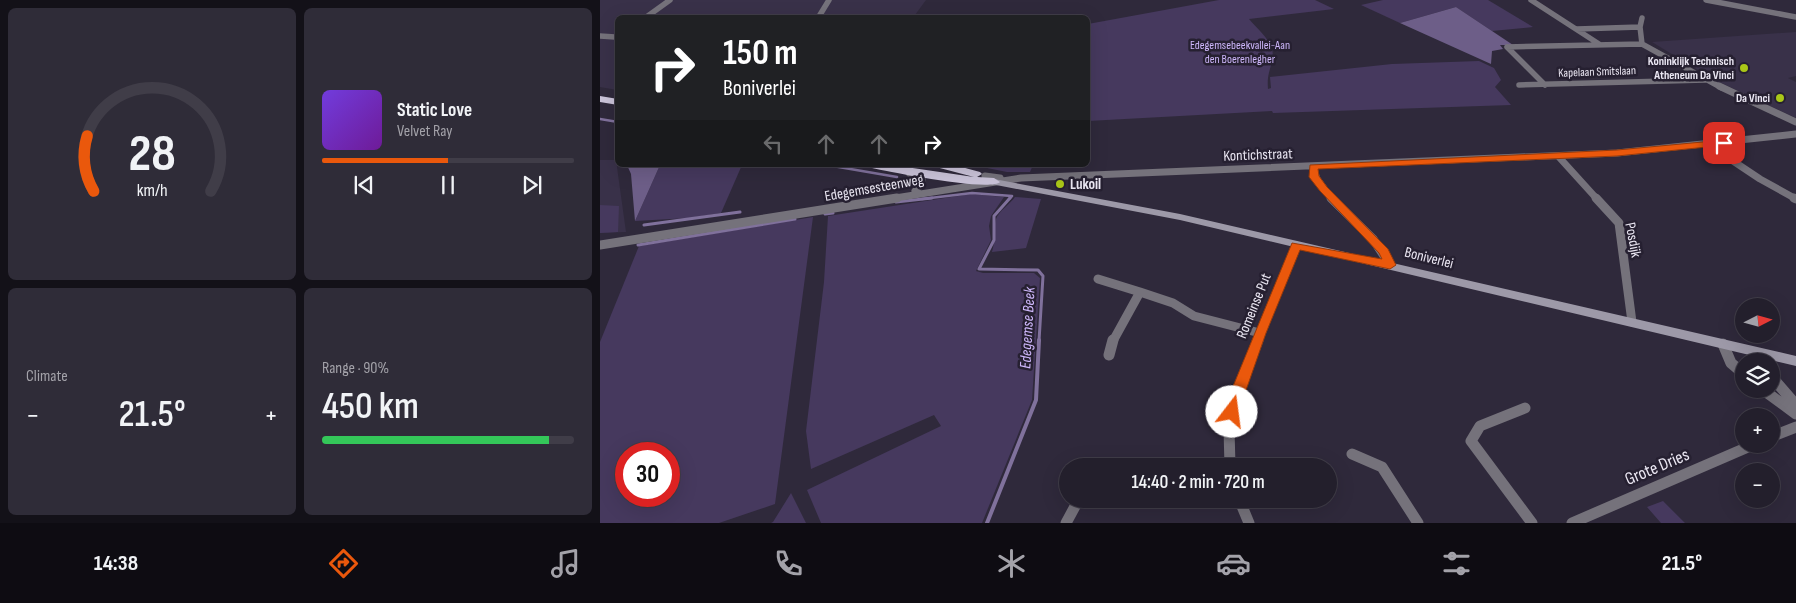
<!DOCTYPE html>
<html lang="en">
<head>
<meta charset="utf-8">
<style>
  :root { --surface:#231f2c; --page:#2f2c38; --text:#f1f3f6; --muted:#a3a2a9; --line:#403d48; --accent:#ea580c }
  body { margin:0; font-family:"Sofia Sans Condensed",sans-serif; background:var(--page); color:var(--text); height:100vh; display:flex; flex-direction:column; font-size:19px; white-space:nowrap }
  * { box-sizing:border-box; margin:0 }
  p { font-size:16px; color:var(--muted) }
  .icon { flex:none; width:28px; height:28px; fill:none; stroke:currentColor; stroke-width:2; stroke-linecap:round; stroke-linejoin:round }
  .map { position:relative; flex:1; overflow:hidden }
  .panel { display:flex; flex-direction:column; gap:8px; padding:8px; background:#131118; width:600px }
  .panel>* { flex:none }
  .banner { position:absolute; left:15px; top:15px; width:475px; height:152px; border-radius:8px; box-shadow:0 5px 20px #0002,0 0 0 1px var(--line); background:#202124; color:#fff; overflow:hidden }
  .needle { width:32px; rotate:84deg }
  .fabs { position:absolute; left:1135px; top:298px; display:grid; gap:10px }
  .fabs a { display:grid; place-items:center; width:45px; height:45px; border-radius:50%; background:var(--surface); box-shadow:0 5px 20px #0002,0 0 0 1px var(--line); font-size:25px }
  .speed { position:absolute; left:15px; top:442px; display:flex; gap:10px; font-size:25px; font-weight:700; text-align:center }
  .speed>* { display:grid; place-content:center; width:65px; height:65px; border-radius:50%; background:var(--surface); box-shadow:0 5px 20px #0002,0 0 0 1px var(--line); line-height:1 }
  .speed .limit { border:8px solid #d22; background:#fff; color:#111 }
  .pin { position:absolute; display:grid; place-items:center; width:42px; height:42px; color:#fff; margin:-21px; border-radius:10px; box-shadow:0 2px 8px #0006 }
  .me { position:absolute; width:55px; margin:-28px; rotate:15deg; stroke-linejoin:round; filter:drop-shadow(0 0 4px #0008) }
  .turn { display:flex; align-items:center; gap:18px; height:105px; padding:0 25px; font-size:22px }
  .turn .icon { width:65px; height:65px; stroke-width:2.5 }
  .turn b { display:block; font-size:35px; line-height:42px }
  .lanes { display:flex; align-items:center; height:48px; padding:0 25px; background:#0003; justify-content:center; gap:25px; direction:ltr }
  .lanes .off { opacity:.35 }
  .big { font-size:38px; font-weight:600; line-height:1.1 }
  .panel .widget { flex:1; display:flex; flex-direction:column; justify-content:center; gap:8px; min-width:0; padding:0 18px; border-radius:8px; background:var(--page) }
  .panel .dial { align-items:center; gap:0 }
  .dial svg { height:130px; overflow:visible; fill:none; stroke:var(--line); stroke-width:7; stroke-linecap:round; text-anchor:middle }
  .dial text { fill:var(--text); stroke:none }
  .song { display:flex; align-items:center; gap:15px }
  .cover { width:60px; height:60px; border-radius:8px; background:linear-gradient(135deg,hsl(260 70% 55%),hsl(280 70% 35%)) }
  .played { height:5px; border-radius:2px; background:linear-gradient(90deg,var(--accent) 50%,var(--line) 50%) }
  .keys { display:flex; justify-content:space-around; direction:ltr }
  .heat { display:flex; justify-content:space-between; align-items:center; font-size:28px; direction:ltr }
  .charge { height:8px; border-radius:4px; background:linear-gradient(90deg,#34c759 90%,var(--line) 0) }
  .panel .tiles { flex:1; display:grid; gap:8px; grid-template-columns:repeat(2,1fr) }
  .trip { position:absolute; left:459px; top:458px; width:278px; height:50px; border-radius:25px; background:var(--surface); box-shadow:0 5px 20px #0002,0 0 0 1px var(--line); font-weight:600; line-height:50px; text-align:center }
  .tabs { display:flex; height:80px; justify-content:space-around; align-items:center; background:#0e0c12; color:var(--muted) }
  .tabs .icon { width:35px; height:35px }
  .tabs .active { color:var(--accent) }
  .tabs b { font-size:22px; color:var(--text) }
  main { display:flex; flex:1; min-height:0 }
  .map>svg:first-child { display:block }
  .built { fill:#393149 }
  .green { fill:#46395e; fill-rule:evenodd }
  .forest { fill:#6d5e88 }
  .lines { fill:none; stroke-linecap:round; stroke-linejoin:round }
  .stream-far2 { stroke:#80719c; stroke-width:2.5 }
  .stream-far1 { stroke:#80719c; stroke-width:3 }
  .stream { stroke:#80719c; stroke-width:4 }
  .minor-far3 { stroke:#75727b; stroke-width:5.5 }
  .minor-far2 { stroke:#75727b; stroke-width:7 }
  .minor-far1 { stroke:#75727b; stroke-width:9 }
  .minor { stroke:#75727b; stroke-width:11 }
  .secondary { fill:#9d99a8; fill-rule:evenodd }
  .trunk { fill:#cbc4da; fill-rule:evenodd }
  .route { fill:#ea580c; stroke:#983908 }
  .poi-dot { fill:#aac718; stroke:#262031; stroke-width:2 }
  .labels { text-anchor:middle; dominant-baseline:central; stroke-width:5; stroke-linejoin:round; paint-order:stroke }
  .far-park-label { font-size:12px; fill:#cdb6fa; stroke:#262031 }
  .far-poi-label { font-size:12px; font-weight:bold; fill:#ebe7f3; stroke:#262031; text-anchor:end }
  .far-street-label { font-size:12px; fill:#ebe7f3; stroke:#262031 }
  .street-label { font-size:15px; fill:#ebe7f3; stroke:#262031 }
  .poi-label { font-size:15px; font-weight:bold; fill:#ebe7f3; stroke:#262031; text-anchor:start }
  .water-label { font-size:16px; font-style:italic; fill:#cfb8fc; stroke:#262031 }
  .near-street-label { font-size:18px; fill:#ebe7f3; stroke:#262031 }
</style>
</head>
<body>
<main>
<section class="panel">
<div class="tiles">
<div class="widget dial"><svg viewBox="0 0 100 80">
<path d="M14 69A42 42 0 1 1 86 69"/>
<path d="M14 69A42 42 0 0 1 10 35" stroke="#ea580c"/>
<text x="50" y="56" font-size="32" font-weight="700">28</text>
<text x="50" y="72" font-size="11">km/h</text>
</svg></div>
<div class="widget">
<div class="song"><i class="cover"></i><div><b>Static Love</b><p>Velvet Ray</p></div></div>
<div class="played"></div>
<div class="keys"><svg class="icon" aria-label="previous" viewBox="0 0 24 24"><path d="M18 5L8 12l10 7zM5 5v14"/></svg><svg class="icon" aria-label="pause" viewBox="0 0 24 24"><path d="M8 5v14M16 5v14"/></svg><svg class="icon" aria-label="next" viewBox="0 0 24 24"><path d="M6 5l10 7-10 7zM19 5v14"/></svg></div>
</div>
<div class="widget"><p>Climate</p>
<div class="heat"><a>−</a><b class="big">21.5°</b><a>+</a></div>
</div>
<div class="widget"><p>Range · 90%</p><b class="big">450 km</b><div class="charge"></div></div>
</div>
</section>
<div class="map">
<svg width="1196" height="523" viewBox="0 0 1196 523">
  <rect width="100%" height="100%" fill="#2f293b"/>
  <path class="built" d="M 0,0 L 326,0 L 315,15 L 285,17 L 18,18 L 17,90 L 0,87 Z
    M 1196,32 L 1196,76 L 1188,78 L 1196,82 L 1196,118 L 1113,79 L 1052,42 Z
    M 0,160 L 16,160 L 26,232 L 0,233 Z"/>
  <path class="green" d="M 619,0 L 715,0 L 734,9 L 649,19 C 659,31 677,44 672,62 C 669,72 667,78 668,89 L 671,88 L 670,77 L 792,64 L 879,61 L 894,68 L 901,80 L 895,87 L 911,105 L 673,113 L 672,111 L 488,121 L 488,24 Z
    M 783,0 L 888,0 L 933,27 L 892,31 L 856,7 L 800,23 L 761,5 Z
    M 60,165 L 142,165 L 121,213 L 89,218 L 35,221 Z
    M 372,165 L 433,165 L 430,172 L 407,172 Z
    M 371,194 L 404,197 L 391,216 L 389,226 L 391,240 L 376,271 L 383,273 L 434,273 L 440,278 L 432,400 L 382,523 L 221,523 L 207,490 L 341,426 L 334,415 L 211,469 L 206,431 L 224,282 L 228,216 Z
    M 415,197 L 441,199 L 426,248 L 392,252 C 396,239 393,229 396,219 C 399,211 410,204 415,197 Z
    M 0,205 L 19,206 L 18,232 L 0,233 Z
    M 213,217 L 175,504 L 119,523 L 0,523 L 0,342 L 39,246 ZM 26,454 L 69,454 L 69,496 L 26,496 Z
    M 191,493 L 206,523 L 171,523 L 173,522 Z
    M 1063,501 L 1085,523 L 1061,523 L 1047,507 Z"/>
  <path class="forest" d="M 856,7 L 913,45 L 900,45 L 903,49 L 892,51 L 891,64 L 800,23 Z
    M 27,165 L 60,165 L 35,221 L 31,174 Z"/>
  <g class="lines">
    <path class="stream-far2" d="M 0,119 L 18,122
      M 227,165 L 297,177
      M 322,199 L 372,193 L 412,196
      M 409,199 L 412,196"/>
    <path class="stream-far1" d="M 410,198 L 394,216 L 394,240 L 379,269 L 438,270 L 443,276 L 439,341
      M 296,202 L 332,198
      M 225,214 L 233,213
      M 44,225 L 140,212
      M 38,245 L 195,219"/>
    <path class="stream" d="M 387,523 L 436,400 L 439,340"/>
    <path class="minor-far3" d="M 931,0 L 999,44
      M 1106,0 L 1196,17
      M 45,18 L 70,0
      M 218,18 L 229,0
      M 1042,18 L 1040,27 L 1042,44 L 1122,88
      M 977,29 L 1040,27
      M 0,36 L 15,37
      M 907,47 L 1042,44
      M 907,47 L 945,85
      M 919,85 L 1105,80"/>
    <path class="minor-far2" d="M 1119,86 L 1196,122
      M 1109,145 L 1160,179 L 1196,199
      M 958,156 L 997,199
      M 713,167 L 717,179 L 732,199
      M 309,173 L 322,179 L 321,185 L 315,191
      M 385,176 L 400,178
      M 289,199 L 421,178 L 1017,153 L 1196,134"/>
    <path class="minor-far1" d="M 731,198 L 773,239 L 790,265
      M 996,198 L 1019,223 L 1032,322
      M 1194,198 L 1196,199
      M 0,245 L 297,198
      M 498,279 L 540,292
      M 513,341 L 540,292 L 573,303 L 594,316 L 660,333
      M 658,341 L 696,246"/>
    <path class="minor" d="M 1123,344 L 1131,363 L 1144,374
      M 509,355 L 513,340
      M 1171,376 L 1196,405
      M 1162,389 L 1196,414
      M 925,408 L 880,426 L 871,441 L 932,523
      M 1171,437 L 1196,427
      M 752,454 L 782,467 L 818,523
      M 630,466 L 629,429 L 636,396 L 658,340
      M 639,499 L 649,523
      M 466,523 L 479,499
      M 972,523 L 1155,444"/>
    <path class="secondary" d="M 394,179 L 580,214 L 1196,356 L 1196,366 L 580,220 L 391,184 L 390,182 L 391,180 Z"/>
    <path class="trunk" d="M 0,96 L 18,99 L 18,105 L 0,102 Z
      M 266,165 L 292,165 L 374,177 L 336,167 L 334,165 L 354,165 L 380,172 L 382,174 L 377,177 L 394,178 L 400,182 C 390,192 291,172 272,168 Z"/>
  </g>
  <path class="route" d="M 1124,140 L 1127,141 L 1127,145 L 1017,156 L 718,169 L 719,176 L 727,187 L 788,249 L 796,265 L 790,269 L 700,250 L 666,333 L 637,416 L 627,416 L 625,412 L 629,396 L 692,243 L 782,259 L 779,253 L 720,191 L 709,177 L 710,165 L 1017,150 Z"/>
  <g class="poi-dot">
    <circle cx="1144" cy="68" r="5"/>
    <circle cx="1180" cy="98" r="5"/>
    <circle cx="460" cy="184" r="5"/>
  </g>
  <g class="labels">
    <g class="far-park-label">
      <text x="640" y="45">Edegemsebeekvallei-Aan<tspan x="640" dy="14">den Boerenlegher</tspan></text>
    </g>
    <g class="far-poi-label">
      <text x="1134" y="61">Koninklijk Technisch<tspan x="1134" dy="14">Atheneum Da Vinci</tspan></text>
      <text x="1170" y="98">Da Vinci</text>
    </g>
    <g class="far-street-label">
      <text transform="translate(997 72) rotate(-2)">Kapelaan Smitslaan</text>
    </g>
    <g class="street-label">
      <text transform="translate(658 155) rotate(-2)">Kontichstraat</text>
      <text transform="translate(274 188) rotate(-10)">Edegemsesteenweg</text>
      <text transform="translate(1033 240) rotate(79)">Posdijk</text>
      <text transform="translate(829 258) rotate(14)">Boniverlei</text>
      <text transform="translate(654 306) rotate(-68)">Romeinse Put</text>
    </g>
    <g class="poi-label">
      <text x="470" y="184">Lukoil</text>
    </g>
    <g class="water-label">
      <text transform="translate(428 328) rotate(-87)">Edegemse Beek</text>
    </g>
    <g class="near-street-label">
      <text transform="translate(1057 467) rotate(-23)">Grote Dries</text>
    </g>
  </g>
</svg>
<div class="fabs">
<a><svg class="needle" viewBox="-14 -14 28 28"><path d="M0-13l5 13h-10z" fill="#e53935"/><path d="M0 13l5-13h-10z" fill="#a3a2a9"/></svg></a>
<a><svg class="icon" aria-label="layers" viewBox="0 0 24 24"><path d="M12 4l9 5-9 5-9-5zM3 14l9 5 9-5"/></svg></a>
<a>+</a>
<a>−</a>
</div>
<div class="speed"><div class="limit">30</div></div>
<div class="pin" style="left:1124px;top:143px;background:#d93025"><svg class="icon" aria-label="arrive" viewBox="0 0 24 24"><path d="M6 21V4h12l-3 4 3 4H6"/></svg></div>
<svg class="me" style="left:632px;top:412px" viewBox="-20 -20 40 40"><circle r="19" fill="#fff"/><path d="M0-13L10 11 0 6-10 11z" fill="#ea580c"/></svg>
<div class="trip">14:40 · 2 min · 720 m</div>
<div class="banner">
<div class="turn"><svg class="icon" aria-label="right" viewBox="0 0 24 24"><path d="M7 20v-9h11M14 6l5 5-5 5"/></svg><div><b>150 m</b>Boniverlei</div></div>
<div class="lanes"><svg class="icon off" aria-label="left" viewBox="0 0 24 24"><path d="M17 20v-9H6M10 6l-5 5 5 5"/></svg><svg class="icon off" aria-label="ahead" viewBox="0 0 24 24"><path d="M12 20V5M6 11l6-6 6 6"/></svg><svg class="icon off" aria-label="ahead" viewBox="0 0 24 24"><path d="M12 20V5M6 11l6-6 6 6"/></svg><svg class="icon" aria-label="right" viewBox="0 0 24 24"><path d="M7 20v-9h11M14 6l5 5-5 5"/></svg></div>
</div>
</div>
</main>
<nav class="tabs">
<b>14:38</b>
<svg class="icon active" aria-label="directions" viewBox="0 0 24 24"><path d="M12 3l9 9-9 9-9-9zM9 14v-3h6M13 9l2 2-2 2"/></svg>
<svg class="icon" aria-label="music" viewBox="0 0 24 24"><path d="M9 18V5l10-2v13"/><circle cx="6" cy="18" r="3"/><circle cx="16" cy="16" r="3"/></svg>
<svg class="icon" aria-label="phone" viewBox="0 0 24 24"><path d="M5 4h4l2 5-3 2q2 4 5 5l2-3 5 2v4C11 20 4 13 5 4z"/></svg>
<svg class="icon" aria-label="climate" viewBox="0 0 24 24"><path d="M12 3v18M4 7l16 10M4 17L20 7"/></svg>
<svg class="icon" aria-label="car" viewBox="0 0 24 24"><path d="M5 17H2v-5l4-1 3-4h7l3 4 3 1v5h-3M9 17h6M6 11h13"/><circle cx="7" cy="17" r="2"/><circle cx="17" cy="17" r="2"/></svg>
<svg class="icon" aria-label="filters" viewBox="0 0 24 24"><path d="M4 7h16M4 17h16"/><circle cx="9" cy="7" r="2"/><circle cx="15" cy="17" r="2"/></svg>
<b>21.5°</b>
</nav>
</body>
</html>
